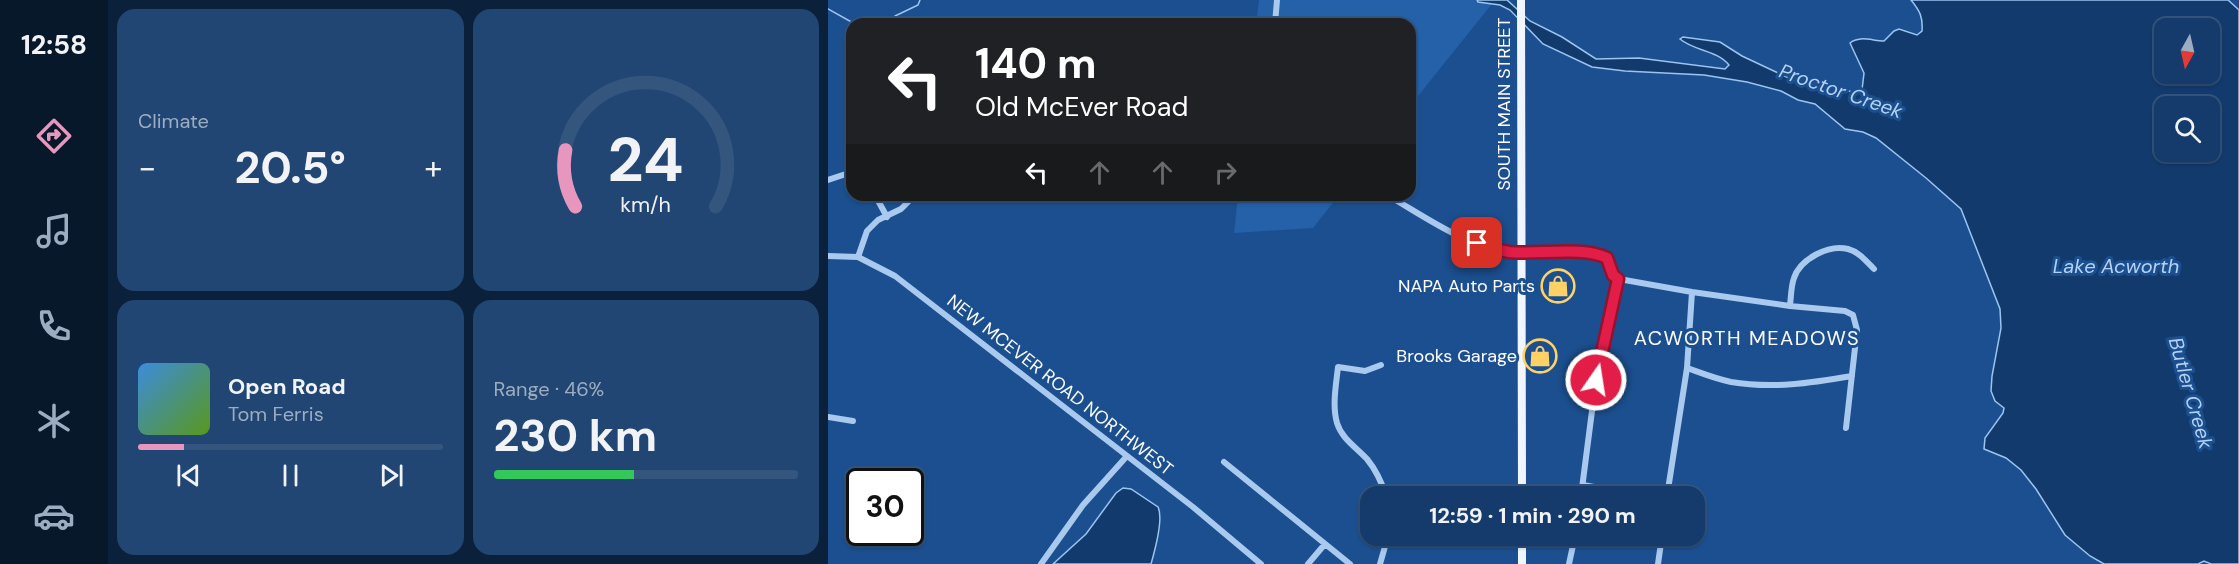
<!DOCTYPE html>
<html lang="en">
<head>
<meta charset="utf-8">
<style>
  :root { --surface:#143b6b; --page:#214673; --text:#f1f3f6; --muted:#9dadc1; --line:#33557e; --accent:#e797bd }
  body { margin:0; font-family:"DM Sans",sans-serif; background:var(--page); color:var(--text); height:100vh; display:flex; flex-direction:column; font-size:22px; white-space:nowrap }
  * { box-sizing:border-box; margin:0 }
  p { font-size:20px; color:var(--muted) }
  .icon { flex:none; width:33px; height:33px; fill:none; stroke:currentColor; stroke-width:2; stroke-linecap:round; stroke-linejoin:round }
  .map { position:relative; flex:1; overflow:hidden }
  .side { display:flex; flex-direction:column; gap:9px; padding:9px; background:#0b203b; width:720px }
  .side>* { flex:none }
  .hud { position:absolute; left:18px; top:18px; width:570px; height:183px; border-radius:18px; box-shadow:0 2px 4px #0004,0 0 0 2px var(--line); background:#202124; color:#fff; overflow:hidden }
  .needle { width:39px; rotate:188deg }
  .fabs { position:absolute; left:1326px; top:18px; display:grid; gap:12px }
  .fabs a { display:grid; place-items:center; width:66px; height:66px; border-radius:12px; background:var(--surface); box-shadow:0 2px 4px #0004,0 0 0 2px var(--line); font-size:30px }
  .speed { position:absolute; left:18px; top:468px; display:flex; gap:12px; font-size:30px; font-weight:700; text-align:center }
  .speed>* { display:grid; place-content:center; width:78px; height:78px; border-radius:50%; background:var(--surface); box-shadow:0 2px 4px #0004,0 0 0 2px var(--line); line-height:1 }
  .speed .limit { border:3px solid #111; border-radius:9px; background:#fff; color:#111 }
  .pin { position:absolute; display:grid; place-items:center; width:51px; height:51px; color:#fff; margin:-26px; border-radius:12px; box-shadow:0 3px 9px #0006 }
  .me { position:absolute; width:66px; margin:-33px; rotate:13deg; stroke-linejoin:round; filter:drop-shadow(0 0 4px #0008) }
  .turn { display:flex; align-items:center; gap:21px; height:126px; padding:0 30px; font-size:27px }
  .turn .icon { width:78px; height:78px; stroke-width:2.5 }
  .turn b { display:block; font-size:42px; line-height:51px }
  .lanes { display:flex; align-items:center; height:57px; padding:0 30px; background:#0003; justify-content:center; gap:30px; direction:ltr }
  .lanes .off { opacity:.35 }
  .big { font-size:45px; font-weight:700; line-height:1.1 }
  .side .widget { flex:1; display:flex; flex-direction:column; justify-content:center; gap:9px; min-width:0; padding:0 21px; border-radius:18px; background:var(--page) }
  .side .dial { align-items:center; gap:0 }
  .dial svg { height:156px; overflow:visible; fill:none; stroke:var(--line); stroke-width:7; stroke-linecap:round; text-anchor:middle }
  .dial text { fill:var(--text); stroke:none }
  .song { display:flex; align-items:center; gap:18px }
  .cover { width:72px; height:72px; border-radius:9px; background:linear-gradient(135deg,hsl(210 70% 55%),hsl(90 70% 35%)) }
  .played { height:6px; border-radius:3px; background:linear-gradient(90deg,var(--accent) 15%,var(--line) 15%) }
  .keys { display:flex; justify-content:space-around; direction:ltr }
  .heat { display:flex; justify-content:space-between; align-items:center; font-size:33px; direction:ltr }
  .charge { height:9px; border-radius:4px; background:linear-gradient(90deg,#34c759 46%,var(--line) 0) }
  .side .tiles { flex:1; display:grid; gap:9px; grid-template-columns:repeat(2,1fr) }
  .trip { position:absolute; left:532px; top:486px; width:345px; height:60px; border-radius:18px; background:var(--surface); box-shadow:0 2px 4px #0004,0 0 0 2px var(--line); font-weight:700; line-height:60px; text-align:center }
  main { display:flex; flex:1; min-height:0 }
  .dock { display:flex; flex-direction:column; width:108px; justify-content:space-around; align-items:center; background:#08182b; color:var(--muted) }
  .dock .icon { width:42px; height:42px }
  .dock .active { color:var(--accent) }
  .dock b { font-size:27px; color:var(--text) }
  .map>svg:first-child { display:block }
  .green { fill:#2461a8 }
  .water { fill:#123a6d; stroke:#9cc4f0; stroke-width:1.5; fill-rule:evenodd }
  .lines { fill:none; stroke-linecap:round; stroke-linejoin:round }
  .stream { stroke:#9cc4f0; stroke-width:1.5 }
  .minor { stroke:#a9c9ee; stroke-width:6 }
  .major { stroke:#f0f6ff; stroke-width:8 }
  .route-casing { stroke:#92132f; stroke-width:15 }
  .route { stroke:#e11d48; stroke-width:10 }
  .labels { text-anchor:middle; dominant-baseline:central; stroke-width:6; stroke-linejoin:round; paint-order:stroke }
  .street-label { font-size:18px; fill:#fff; stroke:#1b4f8f }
  .poi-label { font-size:18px; fill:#fff; stroke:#1b4f8f; text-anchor:end }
  .water-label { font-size:20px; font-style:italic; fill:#b5d3f5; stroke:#1b4f8f }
  .neighbourhood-label { font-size:20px; letter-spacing:1.5px; fill:#fff; stroke:#1b4f8f }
</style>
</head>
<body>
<main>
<nav class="dock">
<b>12:58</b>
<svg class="icon active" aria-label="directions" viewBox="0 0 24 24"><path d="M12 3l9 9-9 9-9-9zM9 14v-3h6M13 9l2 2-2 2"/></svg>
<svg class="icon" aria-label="music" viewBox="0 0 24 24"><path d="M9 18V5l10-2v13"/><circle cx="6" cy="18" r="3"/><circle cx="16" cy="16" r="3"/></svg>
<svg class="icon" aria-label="phone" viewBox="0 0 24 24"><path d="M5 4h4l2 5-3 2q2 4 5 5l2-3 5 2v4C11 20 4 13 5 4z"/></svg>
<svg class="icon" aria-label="climate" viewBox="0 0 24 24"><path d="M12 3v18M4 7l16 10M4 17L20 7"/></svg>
<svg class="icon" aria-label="car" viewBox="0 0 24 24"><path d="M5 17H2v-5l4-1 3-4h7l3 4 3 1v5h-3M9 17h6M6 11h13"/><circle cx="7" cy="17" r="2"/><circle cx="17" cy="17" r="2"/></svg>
</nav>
<section class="side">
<div class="tiles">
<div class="widget"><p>Climate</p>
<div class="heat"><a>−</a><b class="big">20.5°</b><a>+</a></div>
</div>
<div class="widget dial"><svg viewBox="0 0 100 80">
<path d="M14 69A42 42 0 1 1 86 69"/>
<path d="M14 69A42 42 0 0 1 9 40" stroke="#e797bd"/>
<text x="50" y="56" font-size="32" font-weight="700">24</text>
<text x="50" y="72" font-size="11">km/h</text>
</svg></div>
<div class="widget">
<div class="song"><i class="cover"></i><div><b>Open Road</b><p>Tom Ferris</p></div></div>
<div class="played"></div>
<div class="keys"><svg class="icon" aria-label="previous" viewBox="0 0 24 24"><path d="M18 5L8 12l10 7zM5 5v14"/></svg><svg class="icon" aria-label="pause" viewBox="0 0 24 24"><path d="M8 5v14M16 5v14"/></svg><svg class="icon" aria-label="next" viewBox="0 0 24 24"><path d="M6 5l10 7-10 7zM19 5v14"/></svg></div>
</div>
<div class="widget"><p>Range · 46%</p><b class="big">230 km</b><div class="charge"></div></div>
</div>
</section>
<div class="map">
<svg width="1411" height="564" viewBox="0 0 1411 564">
  <rect width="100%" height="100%" fill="#1b4f8f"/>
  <path class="green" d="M 431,0 L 667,0 L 582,106 L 582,24 L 428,24 Z
    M 410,195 L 511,195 L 485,228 L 406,233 Z"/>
  <path class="water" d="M 649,0 L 679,0 L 702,21 L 734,37 L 768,59 L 811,58 L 897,69 L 901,65 C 889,50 866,51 852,39 L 855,37 L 892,42 L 914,56 L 967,81 L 1026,92 L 1034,90 L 1036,73 L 1022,43 C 1031,35 1045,41 1056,41 L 1066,31 L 1071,29 L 1089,35 L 1094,31 C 1095,17 1092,11 1083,0 L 1400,0 L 1411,10 L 1411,564 L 1383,564 L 1376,561 L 1370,564 L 1276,564 L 1262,556 L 1237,535 L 1208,489 L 1193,470 L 1178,458 L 1156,449 L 1157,438 L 1175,413 L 1176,408 L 1167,401 L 1163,391 L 1164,376 L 1173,328 L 1172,309 L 1133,209 L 1098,178 L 1048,138 L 1035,132 L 1017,129 L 987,104 L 970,100 L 953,91 L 919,82 L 876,75 L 797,71 L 764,67 L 715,44 L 682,10 L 672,5 L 650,2 ZM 1336,28 L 1382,28 L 1382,74 L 1336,74 ZM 1336,106 L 1382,106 L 1382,152 L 1336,152 Z
    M 295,488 L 303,489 L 330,507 C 336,519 327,550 323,564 L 225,564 L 258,534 L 288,493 Z"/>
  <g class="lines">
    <path class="stream" d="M 0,9 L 27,24
      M 61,24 L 67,16 L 90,5 L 92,0"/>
    <path class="minor" d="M 447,24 L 449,0
      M 0,180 L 24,172
      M 47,195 L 59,217
      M 559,195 C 594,215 630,241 670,250 C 702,257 751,244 779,258 L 785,275 L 791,279 L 864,292 L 962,306 L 1017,311 L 1025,315 L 1029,330 L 1018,428
      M 0,256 L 30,257 L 67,276 L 365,507 L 433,564
      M 30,257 L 39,231 L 50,220 L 73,209 L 87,195
      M 962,306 C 963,297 963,286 966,278 C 972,259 1001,244 1020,249 C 1031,252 1038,261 1046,269
      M 553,365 L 537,371 L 510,367 C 508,385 504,406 509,423 C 514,439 528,447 539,459 C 548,470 554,483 558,496
      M 859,368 C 873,373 888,379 903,382 C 944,389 983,383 1024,376
      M 0,417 L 25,421
      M 396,462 L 522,564
      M 755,485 L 816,496
      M 753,496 L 768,380 L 791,279
      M 839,496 L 859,368 L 864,292
      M 213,564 L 255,505 L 299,456
      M 480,564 L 497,544
      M 552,564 L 560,536
      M 741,564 L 747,536
      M 830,564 L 834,536"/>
    <path class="major" d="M 693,0 L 694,496
      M 694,536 L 694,564"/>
  </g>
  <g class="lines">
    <g class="route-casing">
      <path id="route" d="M 649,243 C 660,247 670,250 681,252 C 709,255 755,246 779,258 L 785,275 L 790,279 L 768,380"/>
    </g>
    <use href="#route" class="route"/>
  </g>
  <defs>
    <g id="shop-ring" transform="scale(1.725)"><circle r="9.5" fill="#1b4f8f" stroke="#ffd166" stroke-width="1.5"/><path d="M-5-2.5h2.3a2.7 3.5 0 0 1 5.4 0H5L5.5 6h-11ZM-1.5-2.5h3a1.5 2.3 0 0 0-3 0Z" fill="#ffd166"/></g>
  </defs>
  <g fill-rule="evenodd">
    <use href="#shop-ring" x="730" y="286"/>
    <use href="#shop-ring" x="712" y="356"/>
  </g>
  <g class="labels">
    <g class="street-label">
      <text transform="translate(676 104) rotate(-90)">SOUTH MAIN STREET</text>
      <text transform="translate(232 385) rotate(38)">NEW MCEVER ROAD NORTHWEST</text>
    </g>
    <g class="poi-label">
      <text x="707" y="286">NAPA Auto Parts</text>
      <text x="689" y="356">Brooks Garage</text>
    </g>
    <g class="water-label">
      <text transform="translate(1013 91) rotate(19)">Proctor Creek</text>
      <text x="1288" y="266">Lake Acworth</text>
      <text transform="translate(1363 393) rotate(74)">Butler Creek</text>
    </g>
    <g class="neighbourhood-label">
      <text x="919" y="338">ACWORTH MEADOWS</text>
    </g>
  </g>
</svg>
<div class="fabs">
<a><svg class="needle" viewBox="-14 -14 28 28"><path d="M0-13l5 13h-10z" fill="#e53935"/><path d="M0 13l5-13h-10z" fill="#9dadc1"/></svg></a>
<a><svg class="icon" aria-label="search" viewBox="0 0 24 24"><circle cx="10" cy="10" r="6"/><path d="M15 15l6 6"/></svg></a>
</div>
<div class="speed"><div class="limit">30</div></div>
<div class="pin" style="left:649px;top:243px;background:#d93025"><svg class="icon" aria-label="arrive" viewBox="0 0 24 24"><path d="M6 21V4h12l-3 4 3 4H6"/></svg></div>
<svg class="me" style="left:768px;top:380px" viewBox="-20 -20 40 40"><circle r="17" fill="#e11d48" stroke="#fff" stroke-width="3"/><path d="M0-11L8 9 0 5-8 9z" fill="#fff"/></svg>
<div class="trip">12:59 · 1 min · 290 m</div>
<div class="hud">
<div class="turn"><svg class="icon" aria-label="left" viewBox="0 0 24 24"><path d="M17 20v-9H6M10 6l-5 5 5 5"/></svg><div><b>140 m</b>Old McEver Road</div></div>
<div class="lanes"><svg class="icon" aria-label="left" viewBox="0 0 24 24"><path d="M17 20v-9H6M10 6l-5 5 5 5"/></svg><svg class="icon off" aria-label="ahead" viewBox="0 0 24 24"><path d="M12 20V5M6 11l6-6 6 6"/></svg><svg class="icon off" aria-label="ahead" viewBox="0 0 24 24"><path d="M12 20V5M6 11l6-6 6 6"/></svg><svg class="icon off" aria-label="right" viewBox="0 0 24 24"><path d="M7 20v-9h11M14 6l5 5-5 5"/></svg></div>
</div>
</div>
</main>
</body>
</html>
